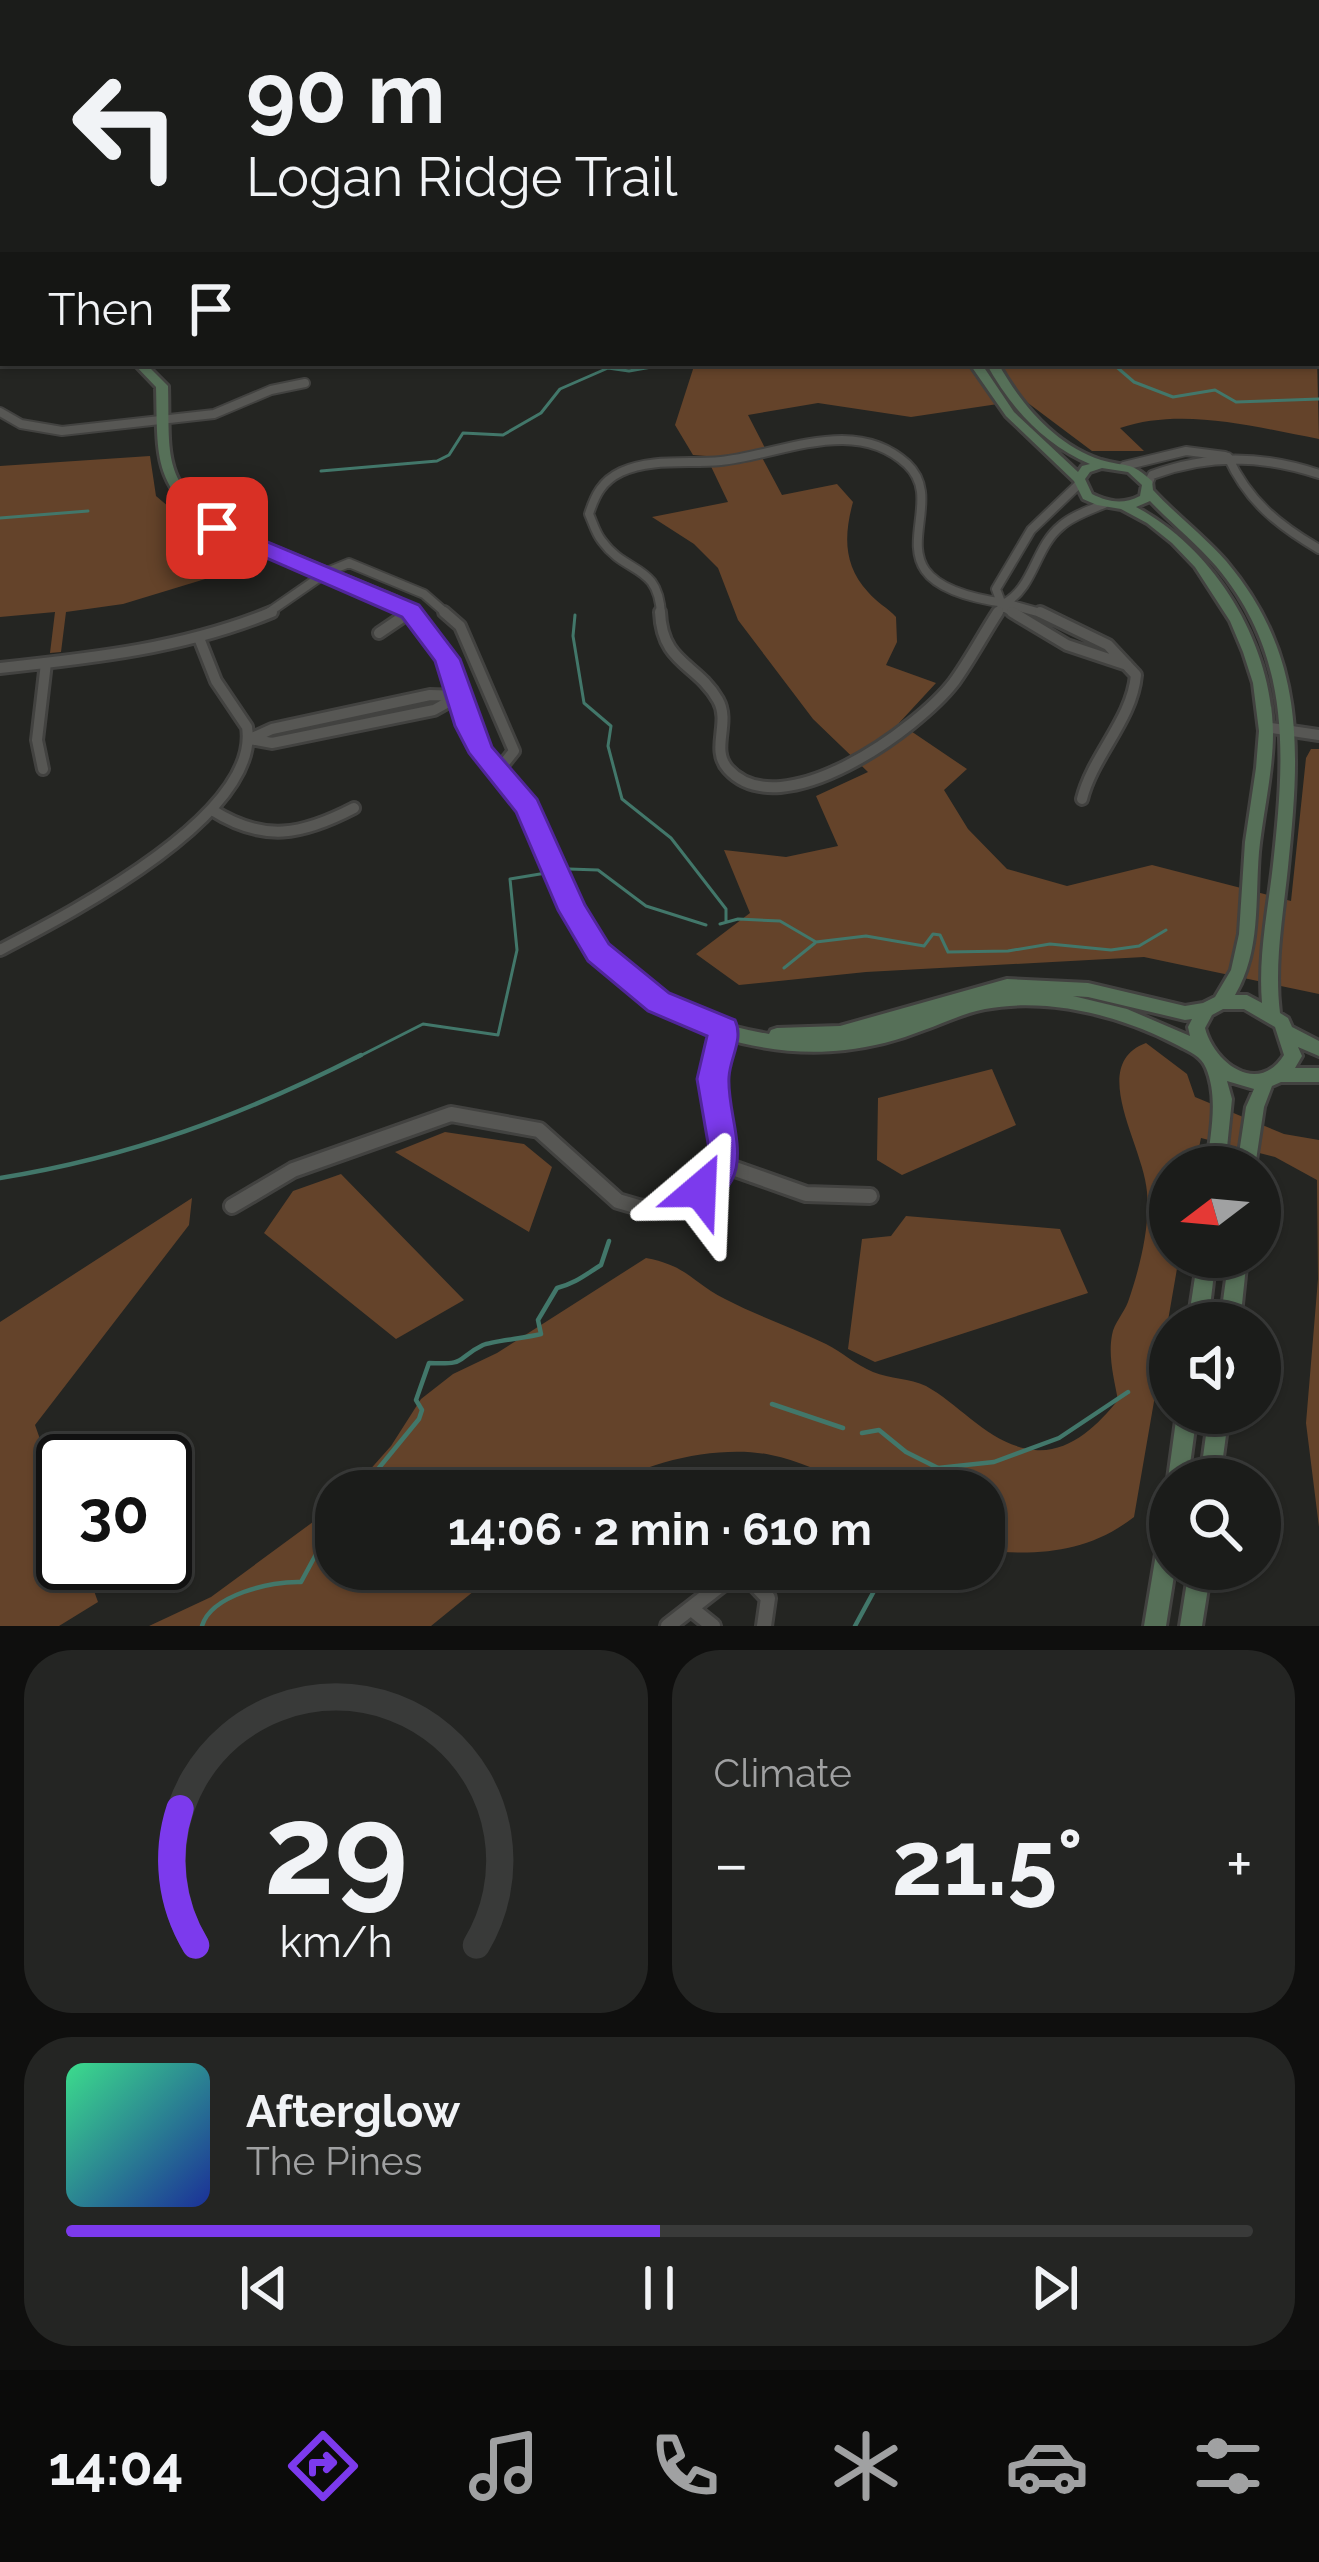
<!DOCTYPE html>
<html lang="en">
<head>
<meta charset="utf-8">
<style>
  :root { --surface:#1b1c1a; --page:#242523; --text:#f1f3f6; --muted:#a0a1a2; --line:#393a39; --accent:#7c3aed }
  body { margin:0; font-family:Raleway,sans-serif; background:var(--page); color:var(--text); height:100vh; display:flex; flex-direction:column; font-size:45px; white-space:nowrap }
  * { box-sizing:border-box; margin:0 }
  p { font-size:39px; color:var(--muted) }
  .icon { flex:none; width:66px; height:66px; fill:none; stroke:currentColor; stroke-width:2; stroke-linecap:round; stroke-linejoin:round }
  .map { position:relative; height:1626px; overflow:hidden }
  .side { display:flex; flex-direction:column; gap:24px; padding:24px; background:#0f0f0e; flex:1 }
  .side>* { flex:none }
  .banner { position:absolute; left:0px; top:0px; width:1320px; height:366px; box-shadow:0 3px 9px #0004,0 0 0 3px var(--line); background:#1b1c1a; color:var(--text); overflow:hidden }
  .needle { width:78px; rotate:254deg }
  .tools { position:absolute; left:1149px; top:1146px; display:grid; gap:24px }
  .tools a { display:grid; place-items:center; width:132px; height:132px; border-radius:50%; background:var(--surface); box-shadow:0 3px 9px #0004,0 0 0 3px var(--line); font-size:60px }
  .speed { position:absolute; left:36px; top:1434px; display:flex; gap:24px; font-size:60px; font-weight:700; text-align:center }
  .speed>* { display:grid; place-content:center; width:156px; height:156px; border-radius:50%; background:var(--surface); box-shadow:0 3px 9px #0004,0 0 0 3px var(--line); line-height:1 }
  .speed .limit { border:6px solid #111; border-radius:18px; background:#fff; color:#111 }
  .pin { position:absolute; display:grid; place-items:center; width:102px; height:102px; color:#fff; margin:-51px; border-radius:24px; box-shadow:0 6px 18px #0006 }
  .me { position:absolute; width:132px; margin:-66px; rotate:26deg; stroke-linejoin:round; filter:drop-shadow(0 0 9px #0008) }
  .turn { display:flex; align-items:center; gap:42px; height:252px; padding:0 48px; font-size:54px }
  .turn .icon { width:156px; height:156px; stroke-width:2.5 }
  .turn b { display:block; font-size:84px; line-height:102px }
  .then { display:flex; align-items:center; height:114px; padding:0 48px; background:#0003; gap:24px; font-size:45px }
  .big { font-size:90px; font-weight:700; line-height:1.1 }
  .side .card { flex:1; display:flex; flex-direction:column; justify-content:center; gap:18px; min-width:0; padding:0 42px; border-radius:48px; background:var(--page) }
  .side .dial { align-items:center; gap:0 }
  .dial svg { height:312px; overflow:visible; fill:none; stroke:var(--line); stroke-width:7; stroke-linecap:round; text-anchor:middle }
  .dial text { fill:var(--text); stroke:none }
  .song { display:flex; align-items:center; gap:36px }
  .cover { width:144px; height:144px; border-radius:18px; background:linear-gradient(135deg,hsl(150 70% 55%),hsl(230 70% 35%)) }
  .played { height:12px; border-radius:6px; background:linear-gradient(90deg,var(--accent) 50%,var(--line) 50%) }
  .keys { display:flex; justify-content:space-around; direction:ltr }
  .heat { display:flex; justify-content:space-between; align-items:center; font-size:66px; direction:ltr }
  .side .tiles { flex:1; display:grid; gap:24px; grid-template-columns:1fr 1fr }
  .card:last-child { grid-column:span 2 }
  .trip { position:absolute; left:315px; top:1470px; width:690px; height:120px; border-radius:48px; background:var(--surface); box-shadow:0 3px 9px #0004,0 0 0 3px var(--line); font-weight:700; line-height:120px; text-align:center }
  .dock { display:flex; height:192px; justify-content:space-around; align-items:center; background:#0b0b0a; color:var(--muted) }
  .dock .icon { width:84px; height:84px }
  .dock .active { color:var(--accent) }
  .dock b { font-size:54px; color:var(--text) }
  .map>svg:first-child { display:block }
  .green { fill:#64432a }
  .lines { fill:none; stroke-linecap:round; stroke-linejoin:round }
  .stream-far1 { stroke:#42776a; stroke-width:3 }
  .stream { stroke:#42776a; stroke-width:4.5 }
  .street-far2-casing { stroke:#424240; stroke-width:12 }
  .street-far1-casing { stroke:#424240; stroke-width:16 }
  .street-casing { stroke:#424240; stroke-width:20 }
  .secondary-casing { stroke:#424240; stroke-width:6 }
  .street-far2 { stroke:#575754; stroke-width:8 }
  .street-far1 { stroke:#575754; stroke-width:10 }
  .street { stroke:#575754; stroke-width:14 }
  .secondary { fill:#567058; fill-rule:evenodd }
  .route { fill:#7c3aed; stroke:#51269a; stroke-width:3 }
</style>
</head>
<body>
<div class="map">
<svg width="1319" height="1626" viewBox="0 0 1319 1626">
  <rect width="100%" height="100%" fill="#242522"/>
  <path class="green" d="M 0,0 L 1319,0 L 1319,94 L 1317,3 L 3,3 L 0,204 Z
    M 1317,358 L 1319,439 C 1255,427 1183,407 1120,428 L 1144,451 L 1092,451 L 1024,400 L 911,417 L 818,403 L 748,415 L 765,448 L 758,450 L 782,495 L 837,484 L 853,502 C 844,535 843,565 868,592 C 876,602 888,608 896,617 L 897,642 L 886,665 L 936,683 L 899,723 L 967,769 L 944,790 L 968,829 L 1007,869 L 1067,886 L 1152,865 L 1291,901 L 1306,758 L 1311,749 L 1319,749 L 1319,994 L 1144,957 L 866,972 L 739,985 L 696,954 L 750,913 L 724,850 L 786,857 L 838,846 L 816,796 L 868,772 L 813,719 L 738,620 L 718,568 L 694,544 L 652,517 L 728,502 L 706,456 L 693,455 L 675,425 L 695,363 L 1317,363 Z
    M 150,456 L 156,496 L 195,529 L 260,556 L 248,566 L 123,604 L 66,612 L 61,652 L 50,653 L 55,612 L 0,617 L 0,466 Z
    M 1146,1043 L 1187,1074 L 1195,1097 L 1284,1134 L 1319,1140 L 1319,1527 L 1306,1423 L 1318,1279 L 1317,1180 L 1275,1157 L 1201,1138 L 1195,1167 L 1170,1167 L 1170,1257 L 1179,1257 L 1134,1517 C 1087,1553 1042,1555 984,1551 L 984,1491 L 858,1491 L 850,1483 C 825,1474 798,1460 771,1455 C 722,1444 642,1461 602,1491 L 351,1491 L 391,1446 L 421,1399 L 453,1374 L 497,1353 L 646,1258 C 688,1266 690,1281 725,1299 C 758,1316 793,1328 826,1344 C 842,1352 856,1365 873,1372 C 890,1379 910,1378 926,1386 C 962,1406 991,1446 1035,1450 C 1070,1453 1098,1425 1118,1400 C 1114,1379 1108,1356 1112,1335 C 1114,1323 1124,1313 1128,1302 C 1140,1267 1150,1228 1147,1192 C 1144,1146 1087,1065 1146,1043 Z
    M 992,1069 L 1016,1125 L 902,1175 L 877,1160 L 878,1098 Z
    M 445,1132 L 524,1144 L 552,1167 L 529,1232 L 395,1152 Z
    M 341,1174 L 464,1300 L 396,1339 L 264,1233 L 293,1191 Z
    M 192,1198 L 189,1225 L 35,1425 L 63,1504 L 63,1563 L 84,1563 L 98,1602 L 59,1626 L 0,1626 L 0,1322 Z
    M 906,1216 L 1060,1229 L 1088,1293 L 875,1362 L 848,1349 L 862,1239 L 891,1236 Z
    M 336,1505 L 336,1569 L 501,1569 L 431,1626 L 149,1626 L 211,1597 Z"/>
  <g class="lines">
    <path class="stream-far1" d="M 1112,363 L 1134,382 L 1173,397 L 1215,390 L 1236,402 L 1319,399
      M 321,471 L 437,461 L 449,455 L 463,433 L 503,435 L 541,413 L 560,389 L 608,368 L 629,371 L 674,363
      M 0,518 L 88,511
      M 575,615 L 573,636 L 584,703 L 611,726 L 608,746 L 622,799 L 671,838 L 726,909 L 726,921
      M 569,869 L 598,870 L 646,906 L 706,925
      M 720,924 L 738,919 L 780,921 L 816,942 L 866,936 L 924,946 L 933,934 L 940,935 L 948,952 L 1008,951 L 1050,944 L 1111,950 L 1139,946 L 1166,930
      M 784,968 L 815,943
      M 356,1058 L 423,1024 L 498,1035 L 517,950 L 510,879 L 546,873"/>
    <path class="stream" d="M 0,1178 C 131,1157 243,1115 361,1055
      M 772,1404 L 843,1428
      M 862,1433 L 879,1430 L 906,1452 L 938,1468 L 994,1462 L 1059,1438 L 1128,1392
      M 360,1491 L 419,1419 L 422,1410 L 416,1400 L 429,1363 C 469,1365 454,1359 483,1345 C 492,1341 526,1338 541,1334 L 538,1320 L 557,1288 C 576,1283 585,1275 601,1265 L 609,1241
      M 925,1491 L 927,1477 L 938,1468
      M 202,1626 C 211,1595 271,1581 301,1582 L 320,1547 L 336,1540
      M 855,1626 L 886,1569"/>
    <g class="street-far2-casing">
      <path id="street-far2" d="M 0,412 L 21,424 L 62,431 L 214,414 L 271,390 L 305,383
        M 1228,457 C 1248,501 1278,525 1319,549
        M 1124,466 L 1186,451 L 1225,456
        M 1148,484 L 1152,475 C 1209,454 1262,455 1319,474
        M 1005,603 L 1048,615
        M 1005,603 C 1034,587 1035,547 1061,526 C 1072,516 1090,510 1104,504
        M 1002,605 L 996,589 L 1031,530 L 1079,484
        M 1004,607 L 1017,615
        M 265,615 L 327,572 L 349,563 L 424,594 L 448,615
        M 405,615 L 411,611
        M 661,615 C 659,563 626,575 602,541 C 596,534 593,523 589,514 C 595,495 602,481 621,472 C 651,458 688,464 721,461 C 781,455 854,415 907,464 C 955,509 855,582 1005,603
        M 996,615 L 1005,603"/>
    </g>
    <g class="street-far1-casing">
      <path id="street-far1" d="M 444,612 L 460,626 L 514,751 L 498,771
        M 660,612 C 662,664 697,663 718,700 C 731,723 710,749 728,769 C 781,828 918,729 954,682 C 970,660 983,635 998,612
        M 1012,612 L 1067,645 L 1127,665
        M 1040,612 L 1108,645 L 1136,675 C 1132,720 1093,755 1082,799
        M 379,633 L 410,612
        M 0,668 C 94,658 185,648 272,612
        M 1265,727 L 1319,735
        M 250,739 L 272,743 L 434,710 L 459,696
        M 250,739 L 272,729 L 430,695 L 459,696
        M 43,769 L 37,740 L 46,663
        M 212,810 C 264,843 302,835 354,808
        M 0,950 C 67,915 261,816 247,727 L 216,681 L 199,638
        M 718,1058 L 724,1030"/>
    </g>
    <g class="street-casing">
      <path id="street" d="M 721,1164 L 806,1194 L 870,1196
        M 232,1206 L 293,1170 L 451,1114 L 539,1130 L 618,1201 L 642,1208 L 675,1204 L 706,1185 L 723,1156 L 726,1135 L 713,1079 L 718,1055
        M 693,1610 L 713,1626
        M 668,1626 L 722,1584 L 749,1578 L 768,1598 L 764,1626"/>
    </g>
    <g class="secondary-casing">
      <path id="secondary" d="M 1317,95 L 1319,95 L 1319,101 L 1317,101 Z
        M 0,307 L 3,308 L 3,314 L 0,313 Z
        M 133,363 L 145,363 L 168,386 C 170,456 161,479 221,525 L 396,597 C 448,624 454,677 475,725 C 489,757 517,778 535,806 C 556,840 568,878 585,914 C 620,985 694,1022 769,1034 L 771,1030 L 777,1028 L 840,1026 L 1007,979 L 1088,983 L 1185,1006 L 1203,1003 L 1215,997 L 1231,970 L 1239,934 L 1245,842 L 1256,768 L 1259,731 L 1253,683 L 1243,652 L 1230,621 L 1195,567 L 1172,543 L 1147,523 L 1121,509 L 1097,505 L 1083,499 L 1074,481 L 1006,416 L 969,363 L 981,363 L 1014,412 L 1078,472 L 1082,466 L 1090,464 C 1043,444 1010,407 986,363 L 998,363 C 1020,403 1055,445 1101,460 C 1128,468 1129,460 1152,481 L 1153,490 C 1176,515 1204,536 1226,561 C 1306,656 1300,750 1288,867 C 1283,916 1274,964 1280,1013 L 1288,1018 L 1292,1027 L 1319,1041 L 1319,1056 L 1298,1047 L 1302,1056 L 1295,1068 L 1319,1068 L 1319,1082 L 1281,1082 L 1272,1086 L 1264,1107 L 1255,1167 L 1237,1167 L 1246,1107 L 1254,1089 L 1227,1081 L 1232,1099 L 1225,1167 L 1207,1167 C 1210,1134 1219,1099 1206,1068 C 1201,1056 1190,1052 1179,1046 C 1122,1016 1049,997 985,1009 C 964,1013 944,1023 924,1030 C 899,1040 872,1047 845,1050 C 802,1055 759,1049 719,1037 C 652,1016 598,977 569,913 C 554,880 543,844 523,813 C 506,784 479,763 464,732 C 440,682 443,632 387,603 L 213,531 C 152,484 158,458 156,387 ZM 1102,468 L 1128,472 L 1142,485 L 1140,496 C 1123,505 1108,502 1092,494 L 1085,479 L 1090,472 ZM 1150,501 C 1171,523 1196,543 1216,566 C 1292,656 1285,755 1273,865 C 1268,910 1258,956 1262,1003 L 1247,995 L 1235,995 C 1261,951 1255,901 1259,852 C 1263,812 1273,773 1273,733 C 1272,643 1215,549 1136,507 ZM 1073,996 L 1088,997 L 1185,1020 L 1192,1019 L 1188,1027 L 1190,1036 L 1127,1009 ZM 1223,1009 L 1244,1009 L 1275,1027 L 1284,1055 C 1258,1096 1214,1063 1205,1028 L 1212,1015 Z
        M 1198,1257 L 1216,1257 L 1208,1323 L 1188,1323 Z
        M 1229,1257 L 1247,1257 L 1240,1323 L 1220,1323 Z
        M 1177,1413 L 1197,1413 L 1188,1479 L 1170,1479 L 1170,1485 L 1168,1479 Z
        M 1209,1413 L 1229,1413 L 1220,1479 L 1200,1479 Z
        M 1170,1525 L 1170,1569 L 1175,1569 L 1166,1626 L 1144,1626 L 1159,1536 L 1163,1529 Z
        M 1189,1569 L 1211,1569 L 1202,1626 L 1180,1626 Z"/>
    </g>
    <use href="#street-far2" class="street-far2"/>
    <use href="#street-far1" class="street-far1"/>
    <use href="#street" class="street"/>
    <use href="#secondary" class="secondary"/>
  </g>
  <path class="route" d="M 217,521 L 419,605 L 460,659 L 492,747 L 537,799 L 585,905 L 609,944 L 669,993 L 735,1020 C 744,1039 730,1058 729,1077 C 726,1121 764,1181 700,1206 L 688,1201 L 683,1190 L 709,1149 L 697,1079 L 707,1036 L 648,1011 L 588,961 L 558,910 L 516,812 L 469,753 L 455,726 L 435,661 L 402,617 L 209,533 L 205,528 Z"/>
</svg>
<div class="tools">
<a><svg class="needle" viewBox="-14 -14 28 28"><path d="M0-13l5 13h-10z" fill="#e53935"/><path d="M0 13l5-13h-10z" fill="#a0a1a2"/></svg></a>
<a><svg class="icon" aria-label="sound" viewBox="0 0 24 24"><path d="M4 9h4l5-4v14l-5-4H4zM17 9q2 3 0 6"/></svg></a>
<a><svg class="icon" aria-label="search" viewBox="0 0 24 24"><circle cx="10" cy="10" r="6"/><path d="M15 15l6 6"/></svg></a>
</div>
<div class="speed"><div class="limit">30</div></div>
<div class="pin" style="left:217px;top:528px;background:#d93025"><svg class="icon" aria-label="arrive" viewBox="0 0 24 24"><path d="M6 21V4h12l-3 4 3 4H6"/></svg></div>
<svg class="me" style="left:700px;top:1190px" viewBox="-20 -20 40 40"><path d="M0-17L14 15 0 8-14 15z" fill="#7c3aed" stroke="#fff" stroke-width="4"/></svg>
<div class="trip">14:06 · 2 min · 610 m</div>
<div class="banner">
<div class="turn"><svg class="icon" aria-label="left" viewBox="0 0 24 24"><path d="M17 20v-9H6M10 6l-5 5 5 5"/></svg><div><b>90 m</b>Logan Ridge Trail</div></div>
<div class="then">Then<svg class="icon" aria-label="arrive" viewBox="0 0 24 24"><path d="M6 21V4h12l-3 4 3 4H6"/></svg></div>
</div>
</div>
<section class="side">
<div class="tiles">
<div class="card dial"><svg viewBox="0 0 100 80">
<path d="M14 69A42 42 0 1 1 86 69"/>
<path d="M14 69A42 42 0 0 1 10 34" stroke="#7c3aed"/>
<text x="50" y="56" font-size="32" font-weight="700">29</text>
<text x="50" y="72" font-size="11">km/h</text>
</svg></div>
<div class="card"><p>Climate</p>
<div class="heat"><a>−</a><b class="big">21.5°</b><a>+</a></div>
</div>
<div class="card">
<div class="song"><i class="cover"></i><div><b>Afterglow</b><p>The Pines</p></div></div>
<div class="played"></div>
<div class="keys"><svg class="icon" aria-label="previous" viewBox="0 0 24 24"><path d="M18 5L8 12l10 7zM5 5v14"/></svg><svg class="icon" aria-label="pause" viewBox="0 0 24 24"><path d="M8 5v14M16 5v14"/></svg><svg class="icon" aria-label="next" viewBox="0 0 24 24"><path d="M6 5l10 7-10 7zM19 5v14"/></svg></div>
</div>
</div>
</section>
<nav class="dock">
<b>14:04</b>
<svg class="icon active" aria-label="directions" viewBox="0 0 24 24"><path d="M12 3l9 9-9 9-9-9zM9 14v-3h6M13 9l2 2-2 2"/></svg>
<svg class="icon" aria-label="music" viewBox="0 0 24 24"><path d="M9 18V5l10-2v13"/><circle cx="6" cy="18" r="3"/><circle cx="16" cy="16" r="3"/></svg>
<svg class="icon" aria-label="phone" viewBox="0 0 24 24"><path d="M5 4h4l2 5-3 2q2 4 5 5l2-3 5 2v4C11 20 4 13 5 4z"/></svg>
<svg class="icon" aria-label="climate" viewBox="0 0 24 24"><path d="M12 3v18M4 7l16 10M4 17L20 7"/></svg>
<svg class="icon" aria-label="car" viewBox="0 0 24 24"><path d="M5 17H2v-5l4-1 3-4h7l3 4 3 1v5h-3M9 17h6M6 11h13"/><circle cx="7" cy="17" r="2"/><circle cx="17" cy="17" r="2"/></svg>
<svg class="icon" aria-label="filters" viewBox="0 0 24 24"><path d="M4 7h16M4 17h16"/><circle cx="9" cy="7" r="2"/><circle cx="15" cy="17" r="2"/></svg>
</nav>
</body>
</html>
